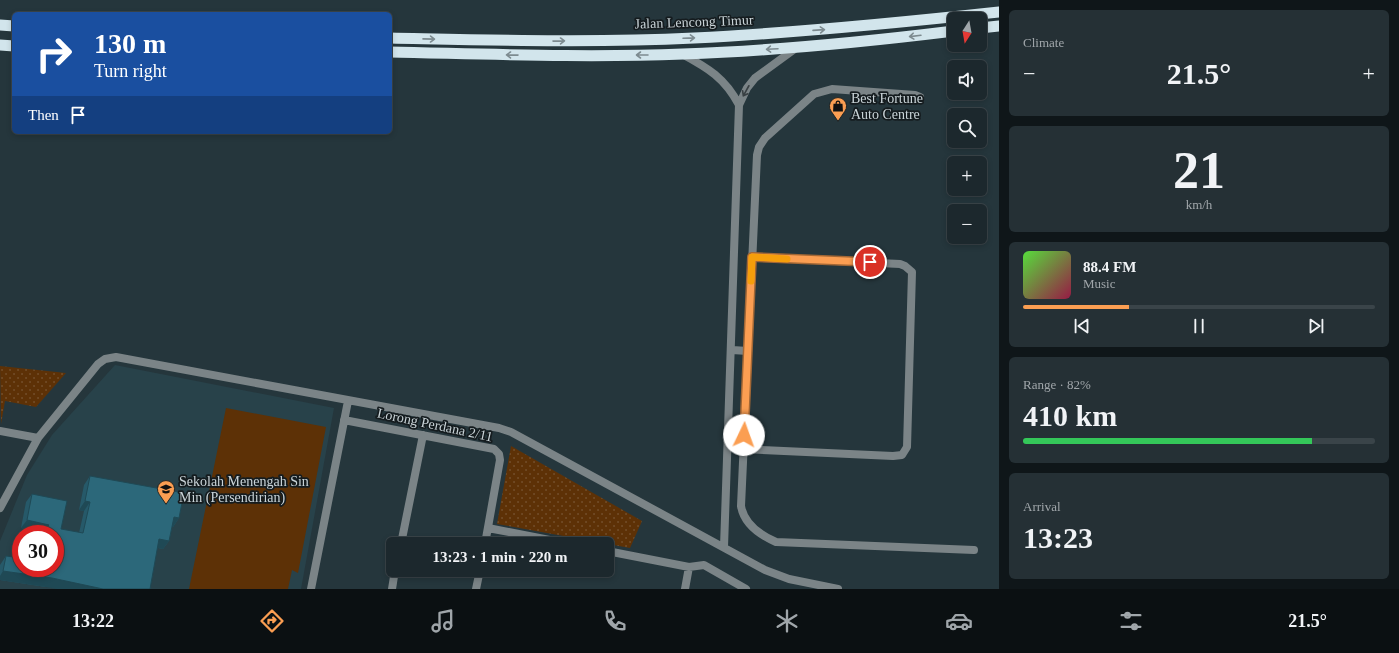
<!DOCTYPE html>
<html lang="en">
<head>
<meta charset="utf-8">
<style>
  :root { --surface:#1c282d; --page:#253035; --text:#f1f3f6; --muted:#a0a6aa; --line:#3a4449; --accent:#fb9e52 }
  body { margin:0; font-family:"Times New Roman",serif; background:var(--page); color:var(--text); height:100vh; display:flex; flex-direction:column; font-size:15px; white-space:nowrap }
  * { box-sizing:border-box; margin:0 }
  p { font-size:13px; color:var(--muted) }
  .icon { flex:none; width:22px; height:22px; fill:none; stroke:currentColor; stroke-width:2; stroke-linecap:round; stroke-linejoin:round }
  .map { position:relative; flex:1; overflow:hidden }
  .drawer { display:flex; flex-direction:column; gap:10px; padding:10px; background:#0f1619; width:400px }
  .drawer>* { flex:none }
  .hud { position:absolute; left:12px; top:12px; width:380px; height:122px; border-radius:6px; box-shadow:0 2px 6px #0003,0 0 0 1px var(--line); background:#1a4fa0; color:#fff; overflow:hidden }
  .needle { width:26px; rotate:191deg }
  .controls { position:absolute; left:947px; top:12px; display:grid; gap:8px }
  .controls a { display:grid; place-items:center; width:40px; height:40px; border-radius:6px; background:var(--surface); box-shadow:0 2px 6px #0003,0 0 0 1px var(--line); font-size:20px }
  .speed { position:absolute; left:12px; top:525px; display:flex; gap:8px; font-size:20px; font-weight:700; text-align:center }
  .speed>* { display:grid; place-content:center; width:52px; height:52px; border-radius:50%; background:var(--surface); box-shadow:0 2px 6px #0003,0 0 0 1px var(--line); line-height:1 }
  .speed .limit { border:6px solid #d22; background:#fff; color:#111 }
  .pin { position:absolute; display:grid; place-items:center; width:34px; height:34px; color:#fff; margin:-17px; border:2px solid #fff; border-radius:50%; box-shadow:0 1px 4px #0007 }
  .me { position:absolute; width:44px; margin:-22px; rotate:3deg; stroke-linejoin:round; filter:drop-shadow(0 0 3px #0008) }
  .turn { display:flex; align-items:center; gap:14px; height:84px; padding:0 16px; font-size:18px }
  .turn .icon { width:52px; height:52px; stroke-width:2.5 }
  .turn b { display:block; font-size:28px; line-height:34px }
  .then { display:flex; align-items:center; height:38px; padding:0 16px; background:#0003; gap:8px; font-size:15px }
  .big { font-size:30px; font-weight:600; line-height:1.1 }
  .drawer .tile { flex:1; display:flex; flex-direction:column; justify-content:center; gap:6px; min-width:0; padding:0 14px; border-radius:6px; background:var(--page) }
  .drawer .dial { align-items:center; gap:0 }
  .dial b { font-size:52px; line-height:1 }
  .song { display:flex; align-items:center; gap:12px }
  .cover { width:48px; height:48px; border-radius:6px; background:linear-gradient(135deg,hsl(110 70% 55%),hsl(340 70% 35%)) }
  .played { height:4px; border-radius:2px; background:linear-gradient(90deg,var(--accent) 30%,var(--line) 30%) }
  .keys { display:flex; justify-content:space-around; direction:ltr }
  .heat { display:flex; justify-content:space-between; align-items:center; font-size:22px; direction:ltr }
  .charge { height:6px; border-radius:3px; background:linear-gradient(90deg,#34c759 82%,var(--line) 0) }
  .trip { position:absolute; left:386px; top:537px; width:228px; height:40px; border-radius:6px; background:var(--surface); box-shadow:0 2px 6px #0003,0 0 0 1px var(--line); font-weight:600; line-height:40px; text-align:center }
  .menu { display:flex; height:64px; justify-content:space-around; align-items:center; background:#0b1012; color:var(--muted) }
  .menu .icon { width:28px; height:28px }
  .menu .active { color:var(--accent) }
  .menu b { font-size:18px; color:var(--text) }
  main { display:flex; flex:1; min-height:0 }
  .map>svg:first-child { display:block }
  .built { fill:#28424a; fill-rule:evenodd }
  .park { fill:url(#park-dots) }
  .garden { fill:#5d3106 }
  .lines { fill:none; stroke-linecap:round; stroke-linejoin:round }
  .minor { stroke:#7b8487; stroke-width:8 }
  .trunk { stroke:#d2e5ec; stroke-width:11 }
  .wall { fill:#265969 }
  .shaded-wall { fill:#1f4955 }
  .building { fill:#2c687a; stroke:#1f4955 }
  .oneway { stroke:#7d8b90 }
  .oneway2 { stroke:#394043 }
  .route-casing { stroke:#a36735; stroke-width:10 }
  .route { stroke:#fb9e52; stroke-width:7 }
  .slow { stroke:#f59e0b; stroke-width:7 }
  .labels { text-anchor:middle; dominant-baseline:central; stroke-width:3.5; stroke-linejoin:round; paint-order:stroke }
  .street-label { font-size:14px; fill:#cad4d8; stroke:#151c1f }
  .poi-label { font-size:14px; fill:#cad4d8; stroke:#151c1f; text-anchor:start }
</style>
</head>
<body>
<main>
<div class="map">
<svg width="999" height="589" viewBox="0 0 999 589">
  <defs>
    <pattern id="park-dots" width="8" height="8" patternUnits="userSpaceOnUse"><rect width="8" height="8" fill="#5d3106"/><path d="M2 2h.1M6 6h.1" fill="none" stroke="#734e2a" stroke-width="1.8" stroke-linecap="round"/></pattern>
  </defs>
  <rect width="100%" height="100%" fill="#25363c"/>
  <path class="built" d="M 115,365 L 334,408 L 301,589 L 0,589 L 0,541 L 27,475 L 52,435 ZM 21,534 L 55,534 L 55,568 L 21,568 Z"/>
  <path class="park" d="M 0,366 L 66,373 L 36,407 L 5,401 L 1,424 Z
    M 511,446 L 642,521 L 630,548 L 497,524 Z"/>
  <path class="garden" d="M 226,408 L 326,427 L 298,573 L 292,570 L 288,589 L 189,589 Z"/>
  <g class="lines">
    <path class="minor" d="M 682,54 C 708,68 725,78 739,105
      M 920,97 L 915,95 L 832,89 L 814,94 L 765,138 L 759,147 L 757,155 L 741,506 C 744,524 760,535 776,542 L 974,550
      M 732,350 L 748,351
      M 344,420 L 494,449 L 499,454 L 500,460 L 485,544
      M 0,431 L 38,438
      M 743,449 L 893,456 L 902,455 L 907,447 L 912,272 L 905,266 L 900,264 L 752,257
      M 0,508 L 38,438 L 98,364 L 105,359 L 116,357 L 499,428 L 511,432 L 765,570 L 789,579 L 838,589
      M 488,528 L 570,544
      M 401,544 L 423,435
      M 724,547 L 739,105 L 747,88 L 755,78 L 796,48
      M 607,551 L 689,567 L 704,565 L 746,589
      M 311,589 L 348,401
      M 392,589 L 395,570
      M 476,589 L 480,570
      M 685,589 L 689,567"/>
    <path class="trunk" d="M 0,25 L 14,26
      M 980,28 L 999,26
      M 390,38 C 491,40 592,43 694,38 C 796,33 897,23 999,12
      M 0,45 L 14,46
      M 390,52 C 487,54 586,58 683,54 C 774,51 864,42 954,31"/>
  </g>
  <path class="wall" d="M 90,476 L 179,518 L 173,527 L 172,527 L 169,541 L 163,549 L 158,548 L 46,587 L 0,580 L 0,565 L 6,556 L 55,568 L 55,534 L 40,532 L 21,528 L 26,502 L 32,494 L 61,529 L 79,533 L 84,511 L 79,510 L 84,485 Z"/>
  <path class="shaded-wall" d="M 85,501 L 90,502 L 84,511 L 79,510 Z
    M 174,517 L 179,518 L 173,527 L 168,526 Z
    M 27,520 L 49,525 L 43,533 L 21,528 Z
    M 159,539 L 169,541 L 163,549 L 154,547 Z
    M 59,540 L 55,545 L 55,541 Z
    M 3,571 L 52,578 L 103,589 L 57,589 L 46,587 L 0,580 L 0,576 Z"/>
  <path class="building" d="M 90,476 L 184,493 L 179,518 L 174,517 L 169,541 L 159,539 L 150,589 L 103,589 L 52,578 L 3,571 L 6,556 L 21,558 L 21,568 L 55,568 L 55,560 L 59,540 L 55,541 L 55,534 L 38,534 L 49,525 L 27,520 L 32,494 L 67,501 L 61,529 L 83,533 L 90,502 L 85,501 Z"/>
  <defs><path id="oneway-shaft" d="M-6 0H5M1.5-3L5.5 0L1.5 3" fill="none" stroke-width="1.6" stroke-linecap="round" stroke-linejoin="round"/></defs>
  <g class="oneway">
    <use href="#oneway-shaft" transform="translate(819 30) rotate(-4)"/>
    <use href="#oneway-shaft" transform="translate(915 36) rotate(173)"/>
    <use href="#oneway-shaft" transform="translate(689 38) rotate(-2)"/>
    <use href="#oneway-shaft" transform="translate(429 39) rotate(1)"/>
    <use href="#oneway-shaft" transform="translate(559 41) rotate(-1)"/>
    <use href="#oneway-shaft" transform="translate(772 49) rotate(177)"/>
    <use href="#oneway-shaft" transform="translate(512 55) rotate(-179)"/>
    <use href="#oneway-shaft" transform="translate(642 55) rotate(180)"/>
  </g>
  <use class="oneway2" href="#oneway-shaft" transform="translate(746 91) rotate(119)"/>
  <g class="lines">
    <g class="route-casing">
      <path id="route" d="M 744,435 L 752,257 L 870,262"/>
    </g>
    <use href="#route" class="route"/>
    <path class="slow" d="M 751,281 L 752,257 L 787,259"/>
  </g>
  <defs>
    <g id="shop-pin" transform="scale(0.9)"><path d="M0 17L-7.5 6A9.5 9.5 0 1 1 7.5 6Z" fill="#fb9e52" stroke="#151c1f"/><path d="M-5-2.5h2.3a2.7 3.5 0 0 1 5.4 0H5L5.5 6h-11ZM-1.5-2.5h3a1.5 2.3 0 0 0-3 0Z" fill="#111"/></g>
    <g id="school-pin" transform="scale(0.9)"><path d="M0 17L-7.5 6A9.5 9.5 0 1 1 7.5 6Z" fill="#fb9e52" stroke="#151c1f"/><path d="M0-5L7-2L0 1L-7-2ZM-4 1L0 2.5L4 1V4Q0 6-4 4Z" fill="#111"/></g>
  </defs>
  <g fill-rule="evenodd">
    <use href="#shop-pin" x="838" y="106"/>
    <use href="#school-pin" x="166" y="489"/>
  </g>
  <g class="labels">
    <g class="street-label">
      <text transform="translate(694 22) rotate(-2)">Jalan Lencong Timur</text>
      <text transform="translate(435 425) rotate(12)">Lorong Perdana 2/11</text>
    </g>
    <g class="poi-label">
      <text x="851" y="98">Best Fortune<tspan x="851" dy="16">Auto Centre</tspan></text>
      <text x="179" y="481">Sekolah Menengah Sin<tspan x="179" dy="16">Min (Persendirian)</tspan></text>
    </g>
  </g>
</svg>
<div class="controls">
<a><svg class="needle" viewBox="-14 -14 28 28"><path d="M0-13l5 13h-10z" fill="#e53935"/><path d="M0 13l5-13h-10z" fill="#a0a6aa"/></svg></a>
<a><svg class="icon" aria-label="sound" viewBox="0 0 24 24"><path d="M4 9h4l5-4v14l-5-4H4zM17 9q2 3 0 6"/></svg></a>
<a><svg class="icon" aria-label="search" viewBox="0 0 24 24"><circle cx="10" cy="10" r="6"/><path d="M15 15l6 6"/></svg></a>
<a>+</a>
<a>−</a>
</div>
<div class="speed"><div class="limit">30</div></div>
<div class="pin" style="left:870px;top:262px;background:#d93025"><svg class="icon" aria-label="arrive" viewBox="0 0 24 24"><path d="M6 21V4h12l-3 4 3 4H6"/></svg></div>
<svg class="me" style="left:744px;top:435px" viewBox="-20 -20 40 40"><circle r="19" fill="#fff"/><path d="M0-13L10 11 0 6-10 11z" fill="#fb9e52"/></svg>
<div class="trip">13:23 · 1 min · 220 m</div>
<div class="hud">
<div class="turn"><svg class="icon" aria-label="right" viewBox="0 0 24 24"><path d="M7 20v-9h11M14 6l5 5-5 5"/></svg><div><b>130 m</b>Turn right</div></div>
<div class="then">Then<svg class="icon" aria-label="arrive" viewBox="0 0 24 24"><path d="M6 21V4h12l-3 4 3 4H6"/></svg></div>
</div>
</div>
<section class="drawer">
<div class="tile"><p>Climate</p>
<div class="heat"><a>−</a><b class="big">21.5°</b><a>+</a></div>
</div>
<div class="tile dial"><b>21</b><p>km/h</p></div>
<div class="tile">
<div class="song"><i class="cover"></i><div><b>88.4 FM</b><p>Music</p></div></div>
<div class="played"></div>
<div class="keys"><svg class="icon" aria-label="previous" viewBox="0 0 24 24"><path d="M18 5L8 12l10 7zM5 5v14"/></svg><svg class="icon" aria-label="pause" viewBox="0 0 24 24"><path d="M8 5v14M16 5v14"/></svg><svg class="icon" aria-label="next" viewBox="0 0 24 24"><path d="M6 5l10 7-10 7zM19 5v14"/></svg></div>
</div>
<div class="tile"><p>Range · 82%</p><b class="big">410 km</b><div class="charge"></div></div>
<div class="tile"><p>Arrival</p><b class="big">13:23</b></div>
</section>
</main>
<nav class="menu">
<b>13:22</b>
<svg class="icon active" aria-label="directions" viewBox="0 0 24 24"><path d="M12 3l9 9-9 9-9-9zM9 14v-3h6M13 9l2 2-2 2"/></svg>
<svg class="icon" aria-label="music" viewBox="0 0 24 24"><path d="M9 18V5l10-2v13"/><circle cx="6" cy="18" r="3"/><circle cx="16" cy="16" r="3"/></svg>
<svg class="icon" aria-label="phone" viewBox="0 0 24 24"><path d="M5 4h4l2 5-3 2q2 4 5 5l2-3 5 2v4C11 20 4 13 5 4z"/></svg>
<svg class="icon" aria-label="climate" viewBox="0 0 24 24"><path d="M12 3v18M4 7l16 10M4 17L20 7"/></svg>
<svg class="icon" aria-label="car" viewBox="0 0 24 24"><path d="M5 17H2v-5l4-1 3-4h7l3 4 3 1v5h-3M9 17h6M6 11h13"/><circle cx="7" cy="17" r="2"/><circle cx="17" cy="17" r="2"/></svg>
<svg class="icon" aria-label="filters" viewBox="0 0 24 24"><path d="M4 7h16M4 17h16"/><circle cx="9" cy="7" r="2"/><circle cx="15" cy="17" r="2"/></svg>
<b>21.5°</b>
</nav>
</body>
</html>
